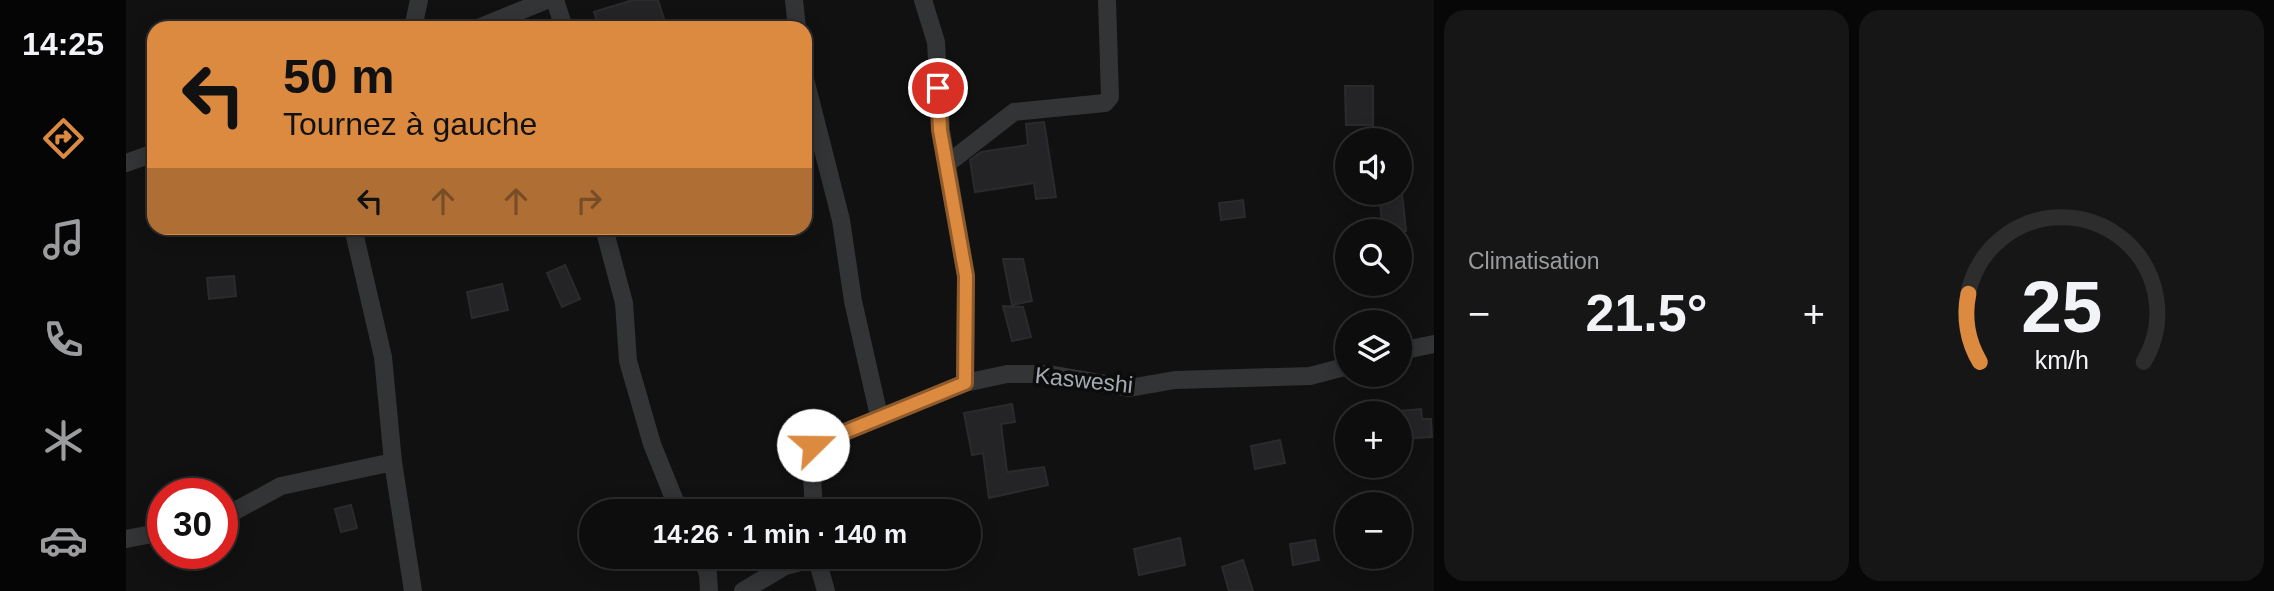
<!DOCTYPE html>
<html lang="fr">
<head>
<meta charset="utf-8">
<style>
  :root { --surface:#0d0d0e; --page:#161617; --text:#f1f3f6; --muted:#9a9c9e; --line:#2d2d2e; --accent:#db8a40 }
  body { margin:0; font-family:Helvetica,sans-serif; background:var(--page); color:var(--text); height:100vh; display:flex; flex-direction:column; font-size:26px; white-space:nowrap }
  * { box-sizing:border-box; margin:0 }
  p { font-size:23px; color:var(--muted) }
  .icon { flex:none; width:38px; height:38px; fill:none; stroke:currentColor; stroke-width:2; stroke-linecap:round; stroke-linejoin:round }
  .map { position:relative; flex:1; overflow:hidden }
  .panel { display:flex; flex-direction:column; gap:10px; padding:10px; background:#070708; width:840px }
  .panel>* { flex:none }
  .top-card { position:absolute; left:21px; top:21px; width:665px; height:214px; border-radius:21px; box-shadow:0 4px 18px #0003,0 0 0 2px var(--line); background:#db8a40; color:#111; overflow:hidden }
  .fabs { position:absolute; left:1209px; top:128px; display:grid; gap:14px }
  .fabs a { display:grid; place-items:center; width:77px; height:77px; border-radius:50%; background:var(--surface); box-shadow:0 4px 18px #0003,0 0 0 2px var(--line); font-size:35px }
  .speed { position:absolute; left:21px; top:478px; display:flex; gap:14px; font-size:35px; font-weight:700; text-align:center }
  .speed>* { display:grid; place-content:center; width:91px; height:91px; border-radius:50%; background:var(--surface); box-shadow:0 4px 18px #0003,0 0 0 2px var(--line); line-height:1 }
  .speed .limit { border:10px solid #d22; background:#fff; color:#111 }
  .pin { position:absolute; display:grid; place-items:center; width:60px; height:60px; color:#fff; margin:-30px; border:4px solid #fff; border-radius:50%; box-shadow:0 2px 7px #0007 }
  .me { position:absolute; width:77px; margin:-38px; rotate:68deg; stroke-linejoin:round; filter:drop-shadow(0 0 5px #0008) }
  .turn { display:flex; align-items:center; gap:24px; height:147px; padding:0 21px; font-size:32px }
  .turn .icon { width:91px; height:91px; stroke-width:2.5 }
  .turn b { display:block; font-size:49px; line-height:60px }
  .lanes { display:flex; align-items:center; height:66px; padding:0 21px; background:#0003; justify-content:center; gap:35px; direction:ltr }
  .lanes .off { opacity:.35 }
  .big { font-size:52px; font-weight:700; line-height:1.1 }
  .panel .card { flex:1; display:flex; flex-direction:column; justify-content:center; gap:10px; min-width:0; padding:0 24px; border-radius:21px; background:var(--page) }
  .panel .dial { align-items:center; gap:0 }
  .dial svg { height:182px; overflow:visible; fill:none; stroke:var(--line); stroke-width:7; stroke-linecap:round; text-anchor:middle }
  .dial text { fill:var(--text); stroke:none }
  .heat { display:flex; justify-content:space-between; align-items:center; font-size:38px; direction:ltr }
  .panel .tiles { flex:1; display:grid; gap:10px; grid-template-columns:repeat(2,1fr) }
  .trip { position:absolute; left:453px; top:499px; width:402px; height:70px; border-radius:35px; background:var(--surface); box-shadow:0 4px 18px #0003,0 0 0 2px var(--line); font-weight:700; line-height:70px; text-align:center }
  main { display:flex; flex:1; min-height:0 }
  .dock { display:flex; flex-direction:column; width:126px; justify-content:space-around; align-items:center; background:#050506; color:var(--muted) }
  .dock .icon { width:49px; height:49px }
  .dock .on { color:var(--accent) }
  .dock b { font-size:32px; color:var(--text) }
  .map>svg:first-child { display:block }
  .building { fill:#242426; stroke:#2b2b2e; stroke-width:2 }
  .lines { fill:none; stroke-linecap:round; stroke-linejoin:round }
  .minor { stroke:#323436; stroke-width:18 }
  .route-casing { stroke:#8e5a2a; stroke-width:18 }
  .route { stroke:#db8a40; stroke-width:12 }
  .labels { text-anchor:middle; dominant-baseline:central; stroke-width:7; stroke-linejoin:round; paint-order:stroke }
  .street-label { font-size:23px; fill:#a4aab1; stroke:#0c0c0d }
</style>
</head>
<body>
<main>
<nav class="dock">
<b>14:25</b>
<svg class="icon on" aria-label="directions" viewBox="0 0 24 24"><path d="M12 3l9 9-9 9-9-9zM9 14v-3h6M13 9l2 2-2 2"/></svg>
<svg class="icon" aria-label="music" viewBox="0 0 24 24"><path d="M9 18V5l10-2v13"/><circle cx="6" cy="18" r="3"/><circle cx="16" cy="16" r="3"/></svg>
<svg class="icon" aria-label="phone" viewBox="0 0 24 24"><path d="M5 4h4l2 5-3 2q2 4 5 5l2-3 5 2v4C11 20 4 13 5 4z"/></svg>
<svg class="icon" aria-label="climate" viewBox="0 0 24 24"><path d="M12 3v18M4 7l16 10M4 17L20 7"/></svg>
<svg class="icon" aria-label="car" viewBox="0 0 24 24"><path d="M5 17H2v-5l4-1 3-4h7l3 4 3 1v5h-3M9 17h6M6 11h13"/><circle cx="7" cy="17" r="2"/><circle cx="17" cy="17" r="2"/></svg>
</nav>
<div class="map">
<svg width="1308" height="591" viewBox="0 0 1308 591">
  <rect width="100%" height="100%" fill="#111112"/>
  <path class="building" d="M 507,0 L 532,0 L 539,22 L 520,28 L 473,28 L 468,12 Z
    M 1219,86 L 1247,86 L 1247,125 L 1220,125 Z
    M 918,122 L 930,197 L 910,199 L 908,183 L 849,192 L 844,160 L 855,152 L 902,145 L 900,124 Z
    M 1276,193 L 1280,231 L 1257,231 L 1253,195 Z
    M 1117,200 L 1119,217 L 1095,220 L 1093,203 Z
    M 877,259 L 897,259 L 906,301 L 886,305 Z
    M 439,265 L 454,299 L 436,307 L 421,273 Z
    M 108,276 L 110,296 L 83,299 L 81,278 Z
    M 376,284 L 382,310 L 346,318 L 341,292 Z
    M 877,306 L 897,307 L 905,337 L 886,341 Z
    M 886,404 L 889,422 L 875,424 L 881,472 L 918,467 L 922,485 L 863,498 L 857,453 L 846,455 L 838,413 Z
    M 1295,409 L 1296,419 L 1305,419 L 1306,437 L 1274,439 L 1274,411 Z
    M 1154,440 L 1159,463 L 1129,469 L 1125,446 Z
    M 225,505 L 231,528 L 215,532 L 209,509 Z
    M 1054,538 L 1059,565 L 1013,575 L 1008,549 Z
    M 1189,540 L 1193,560 L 1167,565 L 1164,544 Z
    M 1117,560 L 1127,591 L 1103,591 L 1096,567 Z"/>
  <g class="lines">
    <path class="minor" d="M 429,0 L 438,28
      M 668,0 L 671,28
      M 797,0 L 810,42 L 815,130 L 840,276 L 839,383
      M 287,28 L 293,0
      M 352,28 L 421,0
      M 679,79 L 715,220 L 727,301 L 753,416
      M 0,163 L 28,153
      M 821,164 L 888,112 L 979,103 L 984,97 L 981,0
      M 227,228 L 257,357 L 267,462 L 287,591
      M 478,228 L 498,303 L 502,361 L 526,444 L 553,511
      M 1274,351 L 1308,344
      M 688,511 L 685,459 L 687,445 L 839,383 L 881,374 L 923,374 L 1003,388 L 1049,380 L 1184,376 L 1222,366
      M 96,518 L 155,486 L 267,462
      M 0,539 L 37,532
      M 575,556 L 582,574 L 583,591
      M 690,556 L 700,591
      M 617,591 L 659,566 L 690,558"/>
  </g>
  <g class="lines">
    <g class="route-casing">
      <path id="route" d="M 687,445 L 839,383 L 840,276 L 814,130 L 812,88"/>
    </g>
    <use href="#route" class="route"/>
  </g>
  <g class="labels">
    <g class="street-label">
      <text transform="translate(958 380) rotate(6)">Kasweshi</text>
    </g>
  </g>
</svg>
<div class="fabs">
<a><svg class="icon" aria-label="sound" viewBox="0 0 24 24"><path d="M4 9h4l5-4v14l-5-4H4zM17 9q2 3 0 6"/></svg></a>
<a><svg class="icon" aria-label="search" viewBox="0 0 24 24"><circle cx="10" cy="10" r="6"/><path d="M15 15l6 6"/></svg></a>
<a><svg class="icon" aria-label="layers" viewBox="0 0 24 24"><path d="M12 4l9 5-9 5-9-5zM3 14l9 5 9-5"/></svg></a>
<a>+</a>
<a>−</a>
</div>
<div class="speed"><div class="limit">30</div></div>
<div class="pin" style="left:812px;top:88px;background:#d93025"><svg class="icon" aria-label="arrive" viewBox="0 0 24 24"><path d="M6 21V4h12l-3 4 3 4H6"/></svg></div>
<svg class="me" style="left:687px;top:445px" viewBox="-20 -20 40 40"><circle r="19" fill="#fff"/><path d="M0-13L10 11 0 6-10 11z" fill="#db8a40"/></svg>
<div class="trip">14:26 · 1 min · 140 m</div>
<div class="top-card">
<div class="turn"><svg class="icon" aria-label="left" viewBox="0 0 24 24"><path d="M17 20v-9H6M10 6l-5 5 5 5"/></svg><div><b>50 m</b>Tournez à gauche</div></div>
<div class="lanes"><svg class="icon" aria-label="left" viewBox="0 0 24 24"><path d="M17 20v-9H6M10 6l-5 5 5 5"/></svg><svg class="icon off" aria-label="ahead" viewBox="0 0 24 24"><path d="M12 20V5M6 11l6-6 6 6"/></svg><svg class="icon off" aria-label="ahead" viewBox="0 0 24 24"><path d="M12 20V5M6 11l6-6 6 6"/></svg><svg class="icon off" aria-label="right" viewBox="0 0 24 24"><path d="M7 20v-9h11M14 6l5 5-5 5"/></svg></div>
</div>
</div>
<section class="panel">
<div class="tiles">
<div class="card"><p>Climatisation</p>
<div class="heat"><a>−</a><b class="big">21.5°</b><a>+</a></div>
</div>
<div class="card dial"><svg viewBox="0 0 100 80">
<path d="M14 69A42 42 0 1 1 86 69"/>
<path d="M14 69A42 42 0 0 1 9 39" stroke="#db8a40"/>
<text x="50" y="56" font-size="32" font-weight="700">25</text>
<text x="50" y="72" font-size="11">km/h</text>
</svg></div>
</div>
</section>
</main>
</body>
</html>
